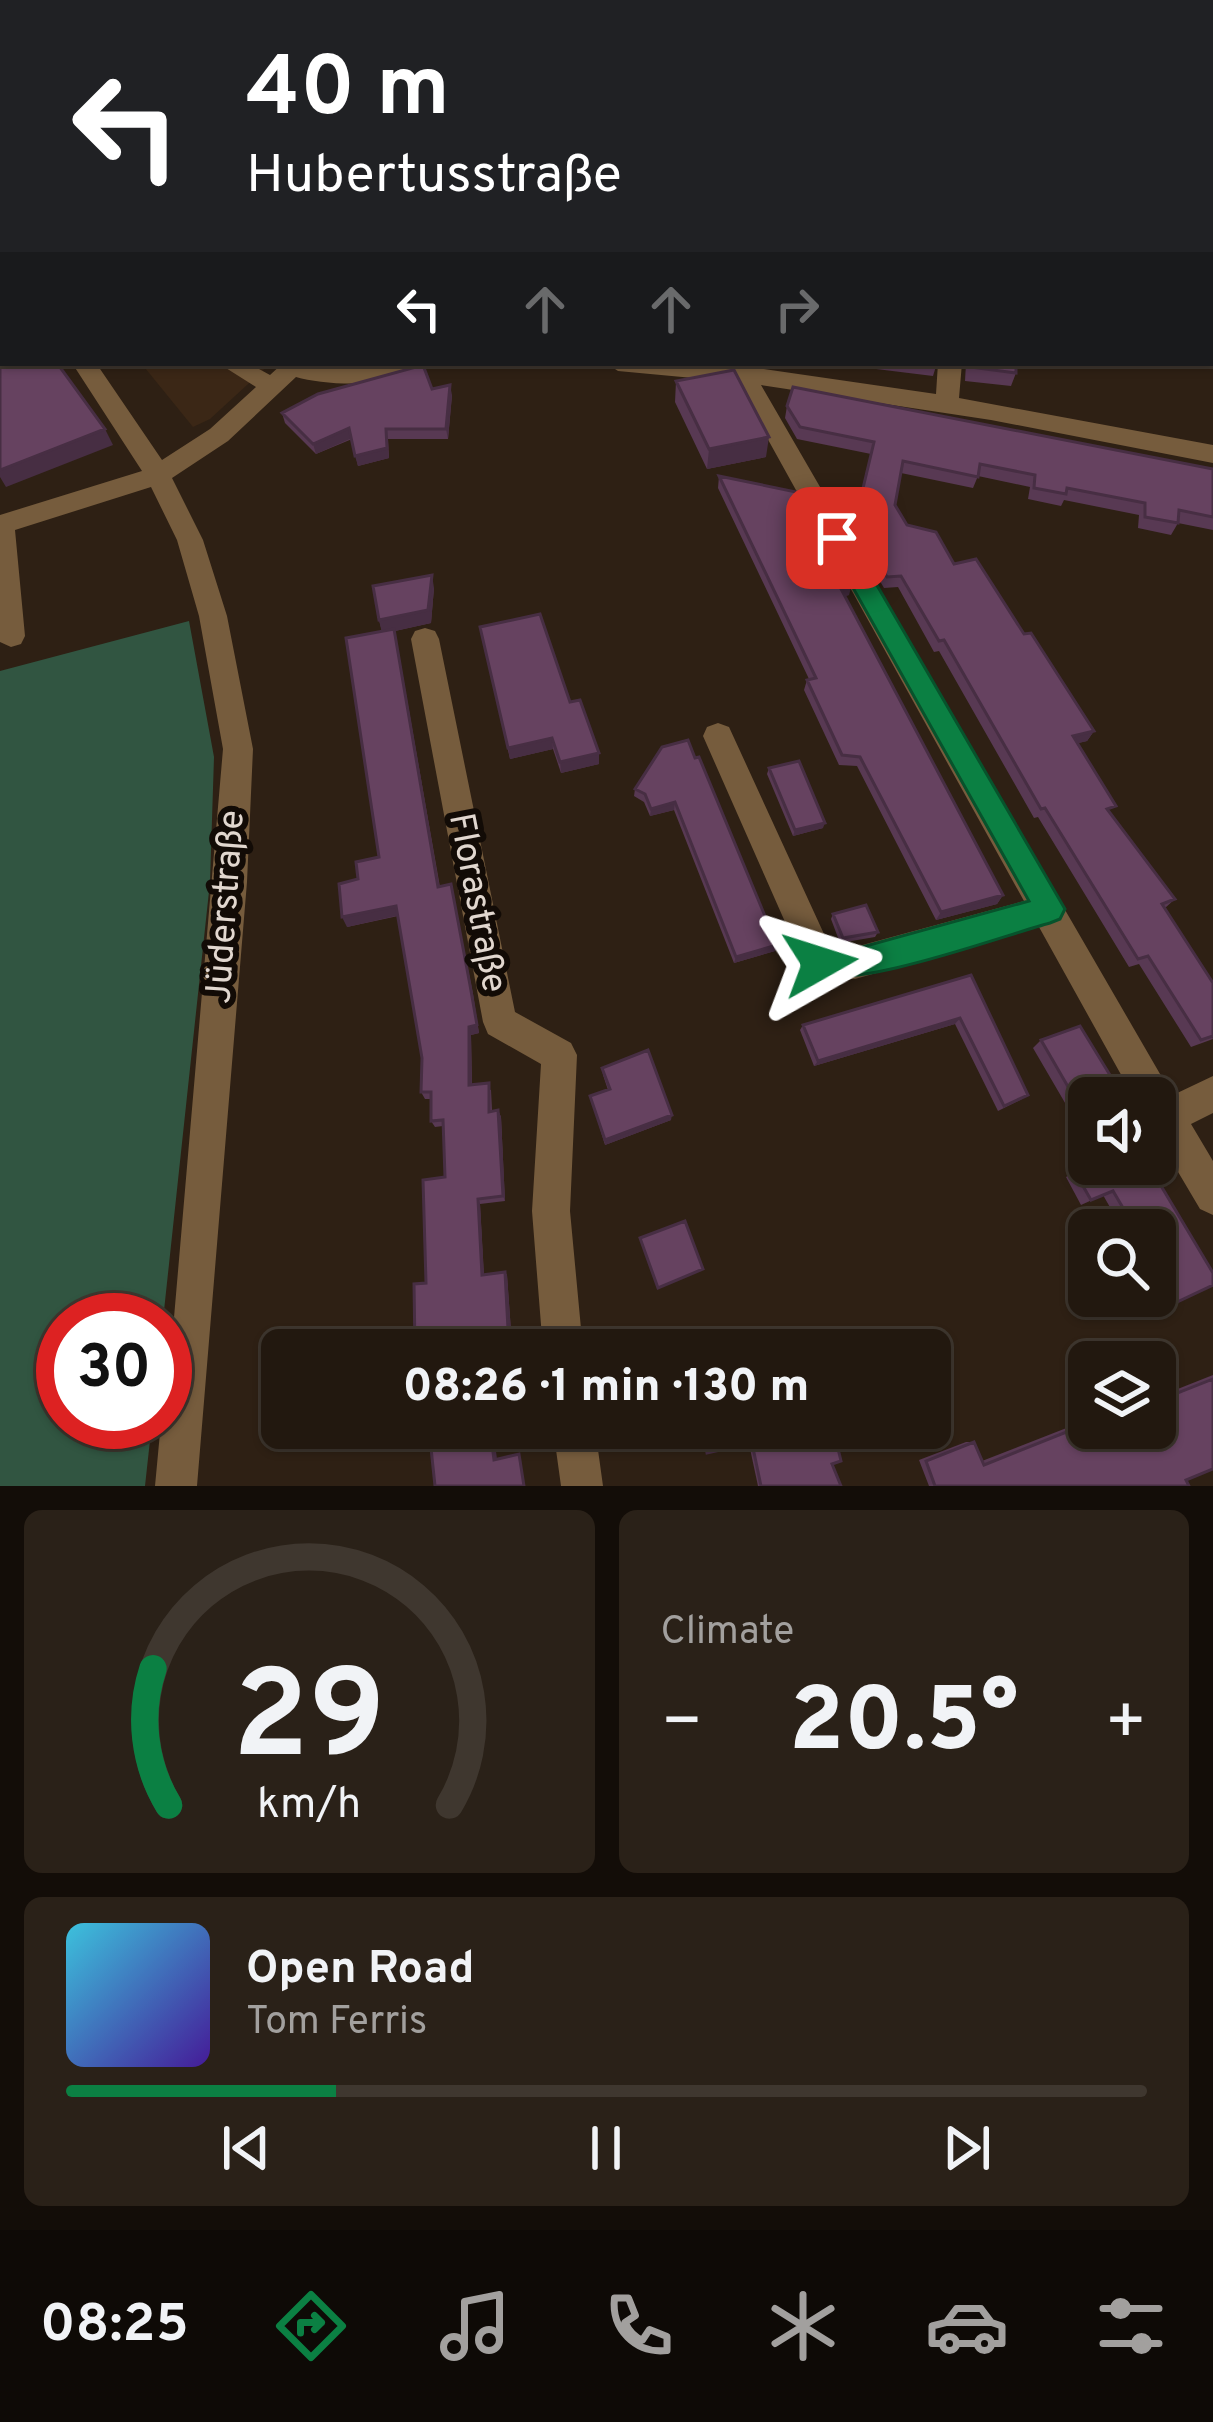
<!DOCTYPE html>
<html lang="en">
<head>
<meta charset="utf-8">
<style>
  :root { --surface:#22180f; --page:#2a2118; --text:#f1f3f6; --muted:#a2a09e; --line:#3f372f; --accent:#0b8043 }
  body { margin:0; font-family:Overpass,sans-serif; background:var(--page); color:var(--text); height:100vh; display:flex; flex-direction:column; font-size:45px; white-space:nowrap }
  * { box-sizing:border-box; margin:0 }
  p { font-size:39px; color:var(--muted) }
  .icon { flex:none; width:66px; height:66px; fill:none; stroke:currentColor; stroke-width:2; stroke-linecap:round; stroke-linejoin:round }
  .map { position:relative; height:1486px; overflow:hidden }
  .side { display:flex; flex-direction:column; gap:24px; padding:24px; background:#130d08; flex:1 }
  .side>* { flex:none }
  .banner { position:absolute; left:0px; top:0px; width:1215px; height:366px; box-shadow:0 3px 9px #0004,0 0 0 3px var(--line); background:#202124; color:#fff; overflow:hidden }
  .buttons { position:absolute; left:1068px; top:1077px; display:grid; gap:24px }
  .buttons a { display:grid; place-items:center; width:108px; height:108px; border-radius:18px; background:var(--surface); box-shadow:0 3px 9px #0004,0 0 0 3px var(--line); font-size:60px }
  .speed { position:absolute; left:36px; top:1293px; display:flex; gap:24px; font-size:60px; font-weight:700; text-align:center }
  .speed>* { display:grid; place-content:center; width:156px; height:156px; border-radius:50%; background:var(--surface); box-shadow:0 3px 9px #0004,0 0 0 3px var(--line); line-height:1 }
  .speed .limit { border:18px solid #d22; background:#fff; color:#111 }
  .pin { position:absolute; display:grid; place-items:center; width:102px; height:102px; color:#fff; margin:-51px; border-radius:24px; box-shadow:0 6px 18px #0006 }
  .me { position:absolute; width:132px; margin:-66px; rotate:84deg; stroke-linejoin:round; filter:drop-shadow(0 0 9px #0008) }
  .turn { display:flex; align-items:center; gap:42px; height:252px; padding:0 48px; font-size:54px }
  .turn .icon { width:156px; height:156px; stroke-width:2.5 }
  .turn b { display:block; font-size:84px; line-height:102px }
  .lanes { display:flex; align-items:center; height:114px; padding:0 48px; background:#0003; justify-content:center; gap:60px; direction:ltr }
  .lanes .off { opacity:.35 }
  .big { font-size:90px; font-weight:800; line-height:1.1 }
  .side .widget { flex:1; display:flex; flex-direction:column; justify-content:center; gap:18px; min-width:0; padding:0 42px; border-radius:18px; background:var(--page) }
  .side .dial { align-items:center; gap:0 }
  .dial svg { height:312px; overflow:visible; fill:none; stroke:var(--line); stroke-width:7; stroke-linecap:round; text-anchor:middle }
  .dial text { fill:var(--text); stroke:none }
  .song { display:flex; align-items:center; gap:36px }
  .cover { width:144px; height:144px; border-radius:18px; background:linear-gradient(135deg,hsl(190 70% 55%),hsl(260 70% 35%)) }
  .played { height:12px; border-radius:6px; background:linear-gradient(90deg,var(--accent) 25%,var(--line) 25%) }
  .keys { display:flex; justify-content:space-around; direction:ltr }
  .heat { display:flex; justify-content:space-between; align-items:center; font-size:66px; direction:ltr }
  .side .tiles { flex:1; display:grid; gap:24px; grid-template-columns:1fr 1fr }
  .widget:last-child { grid-column:span 2 }
  .trip { position:absolute; left:261px; top:1329px; width:690px; height:120px; border-radius:18px; background:var(--surface); box-shadow:0 3px 9px #0004,0 0 0 3px var(--line); font-weight:800; line-height:120px; text-align:center }
  .tab-bar { display:flex; height:192px; justify-content:space-around; align-items:center; background:#0e0a06; color:var(--muted) }
  .tab-bar .icon { width:84px; height:84px }
  .tab-bar .selected { color:var(--accent) }
  .tab-bar b { font-size:54px; color:var(--text) }
  .map>svg:first-child { display:block }
  .built { fill:#3b2716 }
  .green { fill:#315541 }
  .lines { fill:none; stroke-linecap:round; stroke-linejoin:round }
  .minor { fill:#765c3d; fill-rule:evenodd }
  .wall { fill:#583953 }
  .shaded-wall { fill:#472e43 }
  .building { fill:#664260; stroke:#472e43; stroke-width:3 }
  .route { fill:#0b8043; stroke:#07532c; stroke-width:3 }
  .labels { text-anchor:middle; dominant-baseline:central; stroke-width:12; stroke-linejoin:round; paint-order:stroke }
  .street-label { font-size:36px; fill:#e1d7cf; stroke:#120b06 }
</style>
</head>
<body>
<div class="map">
<svg width="1213" height="1486" viewBox="0 0 1213 1486">
  <rect width="100%" height="100%" fill="#2e2014"/>
  <path class="built" d="M 141,363 L 271,363 L 210,419 L 193,427 Z"/>
  <path class="green" d="M 14,0 L 561,0 L 552,3 Z
    M 189,621 L 214,757 L 210,882 L 163,1320 L 63,1320 L 63,1422 L 152,1422 L 145,1486 L 0,1486 L 0,671 Z"/>
  <g class="lines">
    <path class="minor" d="M 72,363 L 96,363 L 162,460 L 210,429 L 256,387 L 218,363 L 248,363 L 270,375 L 283,363 L 341,369 L 434,363 C 407,388 330,387 296,377 L 228,441 L 172,478 L 203,540 L 227,616 L 253,749 L 247,882 L 197,1486 L 155,1486 L 161,1422 L 165,1422 L 223,749 L 199,616 L 177,540 L 151,487 L 15,530 L 25,636 L 21,644 L 11,647 L 0,642 L 0,515 L 142,471 Z
      M 606,363 L 743,366 L 936,394 L 938,363 L 962,363 L 959,398 L 1213,445 L 1213,463 L 991,420 L 761,385 L 1167,1086 L 1173,1095 L 1213,1076 L 1213,1113 L 1191,1124 L 1213,1161 L 1213,1215 L 1200,1209 L 1155,1133 L 1155,1098 L 1134,1098 L 1039,927 L 855,979 L 808,974 L 703,736 L 707,727 L 718,723 L 729,727 L 830,947 L 855,947 L 1024,901 L 736,382 L 618,371 Z
      M 425,628 L 435,631 L 439,639 L 515,1012 L 571,1043 L 577,1055 L 570,1211 L 583,1350 L 543,1350 L 532,1211 L 541,1064 L 488,1034 L 483,1022 L 411,639 L 415,631 Z
      M 553,1428 L 595,1428 L 603,1486 L 561,1486 Z"/>
  </g>
  <path class="wall" d="M 868,363 L 937,363 L 933,376 L 868,368 Z
    M 966,363 L 1016,363 L 1016,373 L 1011,386 L 965,381 Z
    M 676,381 L 766,457 L 707,469 L 675,402 Z
    M 432,389 L 452,395 L 448,439 L 388,439 L 389,458 L 358,466 L 352,439 L 316,454 L 285,423 L 282,413 Z
    M 787,406 L 1213,469 L 1213,530 L 1178,523 L 1171,535 L 1138,528 L 1139,515 L 1064,500 L 1061,506 L 1028,499 L 1030,487 L 978,476 L 973,488 L 901,473 L 895,505 L 907,525 L 954,564 L 1024,634 L 1094,731 L 1087,741 L 1078,743 L 1110,813 L 1175,899 L 1165,908 L 1213,1039 L 1191,1047 L 1139,964 L 1129,967 L 1038,817 L 1034,818 L 939,651 L 934,652 L 898,587 L 884,588 L 840,513 L 843,501 L 859,505 L 871,454 L 797,439 L 785,418 Z
    M 719,476 L 849,595 L 845,596 L 1003,895 L 997,904 L 936,920 L 857,766 L 839,765 L 804,690 L 807,680 L 809,679 L 718,488 Z
    M 434,588 L 431,623 L 395,631 L 440,887 L 451,884 L 473,994 L 479,1033 L 471,1035 L 472,1085 L 491,1090 L 492,1111 L 498,1110 L 501,1117 L 505,1201 L 480,1204 L 484,1275 L 505,1272 L 507,1275 L 511,1331 L 461,1337 L 462,1350 L 426,1283 L 445,1177 L 443,1126 L 435,1127 L 431,1121 L 431,1099 L 425,1099 L 421,1092 L 422,1058 L 398,916 L 347,927 L 358,879 L 379,857 L 382,631 L 379,620 Z
    M 482,639 L 570,702 L 599,753 L 599,764 L 561,773 L 553,749 L 510,759 Z
    M 662,747 L 777,945 L 775,951 L 734,963 L 674,810 L 650,816 L 644,802 L 634,796 L 635,789 Z
    M 769,768 L 823,828 L 793,836 L 767,774 Z
    M 833,914 L 878,932 L 875,937 L 840,943 L 831,919 Z
    M 971,975 L 1022,1099 L 998,1111 L 955,1024 L 814,1066 L 800,1030 L 803,1025 Z
    M 1041,1040 L 1089,1098 L 1089,1144 L 1033,1048 Z
    M 602,1068 L 671,1120 L 605,1145 L 590,1096 L 608,1090 L 603,1075 Z
    M 1075,1172 L 1154,1174 L 1177,1302 L 1165,1305 L 1155,1287 L 1155,1230 L 1123,1230 L 1103,1195 L 1081,1205 L 1066,1177 Z
    M 1213,1375 L 1213,1469 L 1186,1480 L 1189,1486 L 929,1486 L 919,1460 L 966,1442 L 974,1442 L 982,1461 L 1087,1420 L 1089,1420 L 1089,1428 L 1108,1443 L 1144,1428 L 1155,1428 L 1155,1424 L 1161,1421 L 1155,1408 L 1155,1398 Z
    M 700,1428 L 833,1428 L 832,1464 L 841,1486 L 758,1486 L 749,1444 L 704,1452 Z"/>
  <path class="shaded-wall" d="M 450,385 L 452,395 L 448,439 L 446,429 Z
    M 349,428 L 352,438 L 316,454 L 313,444 Z
    M 105,429 L 113,445 L 6,487 L 0,477 L 0,470 Z
    M 386,429 L 389,458 L 358,466 L 355,456 Z
    M 769,437 L 766,457 L 707,469 L 709,449 Z
    M 432,575 L 434,588 L 431,623 L 395,631 L 441,897 L 379,620 Z
    M 852,584 L 849,595 L 837,598 L 840,587 Z
    M 1094,731 L 1087,741 L 1067,746 L 1073,736 Z
    M 552,738 L 553,749 L 510,759 L 508,748 Z
    M 599,753 L 599,764 L 561,773 L 560,762 Z
    M 675,802 L 674,810 L 650,816 L 651,809 Z
    M 825,823 L 823,828 L 793,836 L 795,830 Z
    M 451,884 L 479,1033 L 471,1035 L 472,1092 L 469,1085 Z
    M 1003,895 L 997,904 L 936,920 L 941,912 Z
    M 396,906 L 400,915 L 347,927 L 342,917 Z
    M 777,945 L 775,951 L 734,963 L 736,957 Z
    M 960,1018 L 955,1024 L 814,1066 L 818,1061 Z
    M 498,1110 L 501,1117 L 505,1201 L 503,1196 Z
    M 672,1115 L 671,1120 L 605,1145 L 605,1140 Z
    M 478,1199 L 480,1204 L 484,1279 L 482,1275 Z
    M 505,1272 L 507,1275 L 511,1331 L 508,1329 Z
    M 490,1428 L 493,1428 L 497,1459 L 494,1460 Z"/>
  <path class="building" d="M 582,0 L 848,0 L 853,3 L 577,3 Z
    M 3,337 L 3,363 L 57,363 L 105,429 L 0,470 L 0,338 Z
    M 970,363 L 1016,363 L 1016,373 L 970,367 Z
    M 423,365 L 432,389 L 450,385 L 446,429 L 386,429 L 387,448 L 355,456 L 349,428 L 313,444 L 282,413 L 318,394 Z
    M 734,370 L 769,437 L 709,449 L 676,381 Z
    M 793,387 L 1213,469 L 1213,517 L 1179,510 L 1178,523 L 1145,517 L 1145,503 L 1067,488 L 1066,494 L 1034,488 L 1035,475 L 980,464 L 978,477 L 903,461 L 895,505 L 907,525 L 936,532 L 954,564 L 976,559 L 1024,634 L 1031,633 L 1094,731 L 1073,736 L 1116,806 L 1107,809 L 1175,899 L 1162,904 L 1213,983 L 1213,1036 L 1201,1040 L 1148,956 L 1138,959 L 1045,808 L 1041,809 L 944,640 L 939,641 L 901,576 L 887,577 L 843,501 L 859,505 L 874,442 L 800,427 L 787,406 Z
    M 719,476 L 801,493 L 852,584 L 840,587 L 1003,895 L 941,912 L 860,757 L 842,755 L 807,680 L 816,678 Z
    M 432,575 L 428,610 L 379,620 L 373,586 Z
    M 540,614 L 570,702 L 580,700 L 599,753 L 560,762 L 552,738 L 508,748 L 480,627 Z
    M 394,629 L 438,887 L 451,884 L 470,985 L 477,1025 L 469,1027 L 469,1085 L 489,1083 L 489,1112 L 498,1110 L 503,1196 L 478,1199 L 482,1275 L 505,1272 L 508,1329 L 458,1335 L 458,1350 L 415,1350 L 414,1284 L 426,1283 L 423,1180 L 445,1177 L 443,1120 L 431,1121 L 431,1092 L 421,1092 L 422,1058 L 396,906 L 342,917 L 339,884 L 358,879 L 356,862 L 379,857 L 346,638 Z
    M 688,740 L 695,758 L 699,757 L 777,945 L 736,957 L 675,802 L 651,809 L 645,794 L 635,789 L 662,747 Z
    M 799,761 L 825,823 L 795,830 L 769,768 Z
    M 866,905 L 878,932 L 843,938 L 833,914 Z
    M 971,975 L 1028,1095 L 1004,1106 L 960,1018 L 818,1061 L 803,1025 Z
    M 1080,1026 L 1124,1098 L 1089,1098 L 1089,1123 L 1041,1040 Z
    M 648,1050 L 672,1115 L 605,1140 L 590,1096 L 610,1089 L 602,1068 Z
    M 1155,1150 L 1166,1168 L 1154,1174 L 1213,1273 L 1213,1285 L 1177,1302 L 1155,1264 L 1155,1230 L 1136,1230 L 1113,1191 L 1091,1200 L 1075,1172 L 1095,1164 L 1155,1164 Z
    M 685,1221 L 703,1269 L 658,1288 L 640,1238 Z
    M 1213,1379 L 1213,1469 L 1186,1480 L 1189,1486 L 935,1486 L 926,1461 L 974,1442 L 984,1465 L 1089,1423 L 1089,1428 L 1101,1428 L 1110,1447 L 1173,1421 L 1162,1399 Z
    M 407,1428 L 462,1428 L 462,1435 L 490,1428 L 494,1460 L 519,1454 L 524,1486 L 435,1486 L 429,1429 L 408,1434 Z
    M 702,1428 L 833,1428 L 841,1461 L 832,1464 L 841,1486 L 761,1486 L 752,1443 L 707,1453 Z"/>
  <path class="route" d="M 837,529 L 846,532 L 1065,909 L 1060,919 L 1050,923 C 998,937 855,991 809,973 L 805,963 L 809,953 L 855,949 L 1029,901 L 825,538 Z"/>
  <g class="labels">
    <g class="street-label">
      <text transform="translate(476 903) rotate(79)">Florastraße</text>
      <text transform="translate(227 907) rotate(-86)">Jüderstraße</text>
    </g>
  </g>
</svg>
<div class="buttons">
<a><svg class="icon" aria-label="sound" viewBox="0 0 24 24"><path d="M4 9h4l5-4v14l-5-4H4zM17 9q2 3 0 6"/></svg></a>
<a><svg class="icon" aria-label="search" viewBox="0 0 24 24"><circle cx="10" cy="10" r="6"/><path d="M15 15l6 6"/></svg></a>
<a><svg class="icon" aria-label="layers" viewBox="0 0 24 24"><path d="M12 4l9 5-9 5-9-5zM3 14l9 5 9-5"/></svg></a>
</div>
<div class="speed"><div class="limit">30</div></div>
<div class="pin" style="left:837px;top:538px;background:#d93025"><svg class="icon" aria-label="arrive" viewBox="0 0 24 24"><path d="M6 21V4h12l-3 4 3 4H6"/></svg></div>
<svg class="me" style="left:820px;top:963px" viewBox="-20 -20 40 40"><path d="M0-17L14 15 0 8-14 15z" fill="#0b8043" stroke="#fff" stroke-width="4"/></svg>
<div class="trip">08:26 · 1 min · 130 m</div>
<div class="banner">
<div class="turn"><svg class="icon" aria-label="left" viewBox="0 0 24 24"><path d="M17 20v-9H6M10 6l-5 5 5 5"/></svg><div><b>40 m</b>Hubertusstraße</div></div>
<div class="lanes"><svg class="icon" aria-label="left" viewBox="0 0 24 24"><path d="M17 20v-9H6M10 6l-5 5 5 5"/></svg><svg class="icon off" aria-label="ahead" viewBox="0 0 24 24"><path d="M12 20V5M6 11l6-6 6 6"/></svg><svg class="icon off" aria-label="ahead" viewBox="0 0 24 24"><path d="M12 20V5M6 11l6-6 6 6"/></svg><svg class="icon off" aria-label="right" viewBox="0 0 24 24"><path d="M7 20v-9h11M14 6l5 5-5 5"/></svg></div>
</div>
</div>
<section class="side">
<div class="tiles">
<div class="widget dial"><svg viewBox="0 0 100 80">
<path d="M14 69A42 42 0 1 1 86 69"/>
<path d="M14 69A42 42 0 0 1 10 34" stroke="#0b8043"/>
<text x="50" y="56" font-size="32" font-weight="700">29</text>
<text x="50" y="72" font-size="11">km/h</text>
</svg></div>
<div class="widget"><p>Climate</p>
<div class="heat"><a>−</a><b class="big">20.5°</b><a>+</a></div>
</div>
<div class="widget">
<div class="song"><i class="cover"></i><div><b>Open Road</b><p>Tom Ferris</p></div></div>
<div class="played"></div>
<div class="keys"><svg class="icon" aria-label="previous" viewBox="0 0 24 24"><path d="M18 5L8 12l10 7zM5 5v14"/></svg><svg class="icon" aria-label="pause" viewBox="0 0 24 24"><path d="M8 5v14M16 5v14"/></svg><svg class="icon" aria-label="next" viewBox="0 0 24 24"><path d="M6 5l10 7-10 7zM19 5v14"/></svg></div>
</div>
</div>
</section>
<nav class="tab-bar">
<b>08:25</b>
<svg class="icon selected" aria-label="directions" viewBox="0 0 24 24"><path d="M12 3l9 9-9 9-9-9zM9 14v-3h6M13 9l2 2-2 2"/></svg>
<svg class="icon" aria-label="music" viewBox="0 0 24 24"><path d="M9 18V5l10-2v13"/><circle cx="6" cy="18" r="3"/><circle cx="16" cy="16" r="3"/></svg>
<svg class="icon" aria-label="phone" viewBox="0 0 24 24"><path d="M5 4h4l2 5-3 2q2 4 5 5l2-3 5 2v4C11 20 4 13 5 4z"/></svg>
<svg class="icon" aria-label="climate" viewBox="0 0 24 24"><path d="M12 3v18M4 7l16 10M4 17L20 7"/></svg>
<svg class="icon" aria-label="car" viewBox="0 0 24 24"><path d="M5 17H2v-5l4-1 3-4h7l3 4 3 1v5h-3M9 17h6M6 11h13"/><circle cx="7" cy="17" r="2"/><circle cx="17" cy="17" r="2"/></svg>
<svg class="icon" aria-label="filters" viewBox="0 0 24 24"><path d="M4 7h16M4 17h16"/><circle cx="9" cy="7" r="2"/><circle cx="15" cy="17" r="2"/></svg>
</nav>
</body>
</html>
